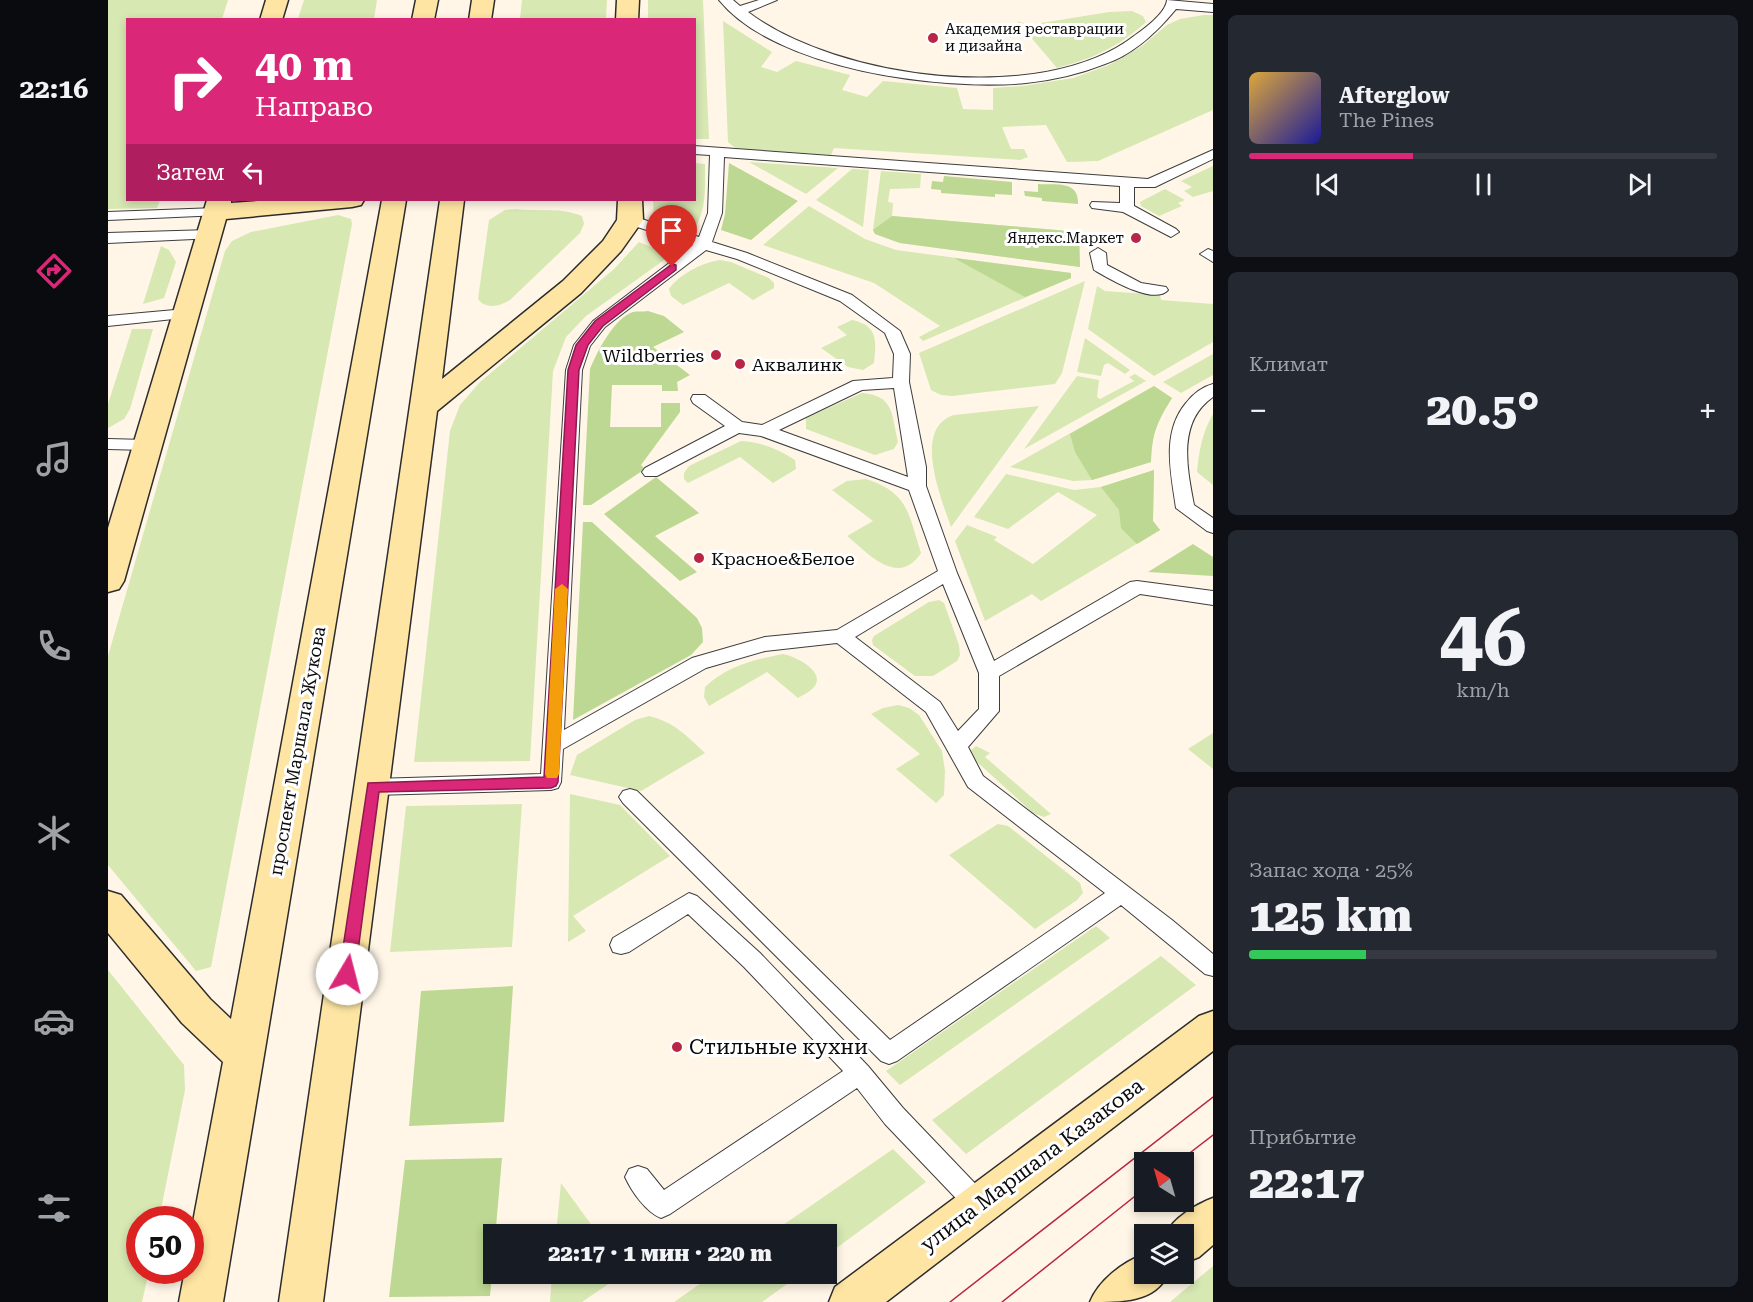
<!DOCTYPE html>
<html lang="ru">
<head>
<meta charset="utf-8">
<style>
  :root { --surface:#171b24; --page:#242831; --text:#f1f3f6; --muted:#9ea1a6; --line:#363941; --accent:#db2777 }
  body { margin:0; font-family:"Roboto Serif",serif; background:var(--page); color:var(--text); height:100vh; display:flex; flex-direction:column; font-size:22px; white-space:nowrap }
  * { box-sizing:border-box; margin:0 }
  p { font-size:20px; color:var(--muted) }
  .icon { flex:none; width:33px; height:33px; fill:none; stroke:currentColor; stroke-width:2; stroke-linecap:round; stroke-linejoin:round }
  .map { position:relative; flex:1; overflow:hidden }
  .sheet { display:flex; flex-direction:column; gap:15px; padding:15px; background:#0d0f14; width:540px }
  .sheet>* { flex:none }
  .banner { position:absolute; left:18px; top:18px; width:570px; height:183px; border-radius:0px; box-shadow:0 3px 9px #0003; background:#db2777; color:#fff; overflow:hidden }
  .needle { width:39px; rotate:323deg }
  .controls { position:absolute; left:1026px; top:1152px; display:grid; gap:12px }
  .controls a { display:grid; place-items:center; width:60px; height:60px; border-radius:0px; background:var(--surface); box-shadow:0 3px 9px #0003; font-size:30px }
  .speed { position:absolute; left:18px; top:1206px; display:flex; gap:12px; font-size:30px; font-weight:700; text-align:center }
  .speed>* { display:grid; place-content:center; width:78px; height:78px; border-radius:50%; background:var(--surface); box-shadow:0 3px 9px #0003; line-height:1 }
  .speed .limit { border:9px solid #d22; background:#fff; color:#111 }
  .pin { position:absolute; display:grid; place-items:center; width:51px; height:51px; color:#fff; margin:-62px -26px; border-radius:50% 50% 50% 0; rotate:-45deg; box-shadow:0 0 6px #0007 }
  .pin .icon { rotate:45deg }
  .me { position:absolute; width:66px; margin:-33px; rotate:8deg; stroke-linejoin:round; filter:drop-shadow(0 0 4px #0008) }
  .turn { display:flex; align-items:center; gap:21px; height:126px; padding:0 30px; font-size:27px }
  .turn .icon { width:78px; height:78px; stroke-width:2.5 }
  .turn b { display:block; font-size:42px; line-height:51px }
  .then { display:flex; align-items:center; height:57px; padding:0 30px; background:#0003; gap:12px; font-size:22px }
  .big { font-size:45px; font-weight:800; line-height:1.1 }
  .sheet .card { flex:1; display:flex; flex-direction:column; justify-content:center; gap:9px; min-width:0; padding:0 21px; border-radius:9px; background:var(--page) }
  .sheet .dial { align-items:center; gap:0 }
  .dial b { font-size:78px; line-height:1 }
  .song { display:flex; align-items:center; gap:18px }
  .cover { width:72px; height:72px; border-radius:9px; background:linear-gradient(135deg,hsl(40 70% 55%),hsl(240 70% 35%)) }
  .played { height:6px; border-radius:3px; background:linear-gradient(90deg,var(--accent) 35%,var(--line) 35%) }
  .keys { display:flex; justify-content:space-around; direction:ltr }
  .heat { display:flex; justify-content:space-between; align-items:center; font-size:33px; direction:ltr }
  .charge { height:9px; border-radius:4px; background:linear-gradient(90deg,#34c759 25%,var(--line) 0) }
  .trip { position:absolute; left:375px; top:1224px; width:354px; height:60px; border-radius:0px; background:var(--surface); box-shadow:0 3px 9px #0003; font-weight:800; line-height:60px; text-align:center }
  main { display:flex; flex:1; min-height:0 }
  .menu { display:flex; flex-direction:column; width:108px; justify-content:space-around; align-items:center; background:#090b0e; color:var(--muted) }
  .menu .icon { width:42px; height:42px }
  .menu .active { color:var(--accent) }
  .menu b { font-size:27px; color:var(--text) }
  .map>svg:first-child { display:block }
  .green { fill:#d7e8b3 }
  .forest { fill:#bdd892 }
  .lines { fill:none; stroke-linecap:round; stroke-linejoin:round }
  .lane-casing { stroke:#3d3d3d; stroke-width:2 }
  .secondary-casing { stroke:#2c2c2c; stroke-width:3 }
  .lane { fill:#fff; fill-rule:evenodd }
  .secondary { fill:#fee5a3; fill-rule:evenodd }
  .tram { stroke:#b82545; stroke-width:1.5 }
  .route { fill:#db2777; stroke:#8e194d; stroke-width:1.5 }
  .slow { fill:#f59e0b }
  .poi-dot { fill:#b82545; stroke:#fff; stroke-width:2 }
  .labels { text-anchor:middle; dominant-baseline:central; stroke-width:6; stroke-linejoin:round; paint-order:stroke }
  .far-poi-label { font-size:15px; fill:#0a0a0a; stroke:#fff; text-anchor:start }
  .poi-label { font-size:18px; fill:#0a0a0a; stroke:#fff; text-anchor:start }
  .street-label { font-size:18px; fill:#0a0a0a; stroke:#fff }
  .near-poi-label { font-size:21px; fill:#0a0a0a; stroke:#fff; text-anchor:start }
  .near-street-label { font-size:21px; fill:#0a0a0a; stroke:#fff }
</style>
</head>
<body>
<main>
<nav class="menu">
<b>22:16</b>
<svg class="icon active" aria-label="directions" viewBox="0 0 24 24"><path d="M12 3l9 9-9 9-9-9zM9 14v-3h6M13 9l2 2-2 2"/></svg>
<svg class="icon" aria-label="music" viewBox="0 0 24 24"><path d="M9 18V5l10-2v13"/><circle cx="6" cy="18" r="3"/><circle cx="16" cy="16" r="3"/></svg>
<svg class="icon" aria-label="phone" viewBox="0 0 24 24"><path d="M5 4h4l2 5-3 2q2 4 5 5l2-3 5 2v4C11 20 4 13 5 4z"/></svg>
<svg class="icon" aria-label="climate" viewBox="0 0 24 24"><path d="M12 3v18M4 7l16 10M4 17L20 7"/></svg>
<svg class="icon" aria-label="car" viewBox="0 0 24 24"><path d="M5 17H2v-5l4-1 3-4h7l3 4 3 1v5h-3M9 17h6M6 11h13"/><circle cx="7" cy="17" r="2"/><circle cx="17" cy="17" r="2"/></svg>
<svg class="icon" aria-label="filters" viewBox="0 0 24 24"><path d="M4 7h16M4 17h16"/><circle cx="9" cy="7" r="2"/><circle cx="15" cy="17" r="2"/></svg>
</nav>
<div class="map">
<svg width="1105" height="1302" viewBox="0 0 1105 1302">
  <rect width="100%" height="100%" fill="#fff6e7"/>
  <path class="green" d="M 0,0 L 120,0 L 114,19 L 20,20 L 20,200 L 52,200 L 49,208 L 0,209 Z
    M 196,0 L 269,0 L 266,19 L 190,19 Z
    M 414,0 L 499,0 L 498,19 L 412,19 Z
    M 540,0 L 595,0 L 601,139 L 587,139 L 586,20 L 540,19 Z
    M 1024,11 L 1035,16 L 1038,22 C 1009,48 986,58 949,68 L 909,21 L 921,25 L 1001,12 Z
    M 1096,15 L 1105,15 L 1105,110 L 990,161 L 959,162 L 938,125 L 894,127 L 903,149 L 916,149 L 920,157 L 912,160 L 726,148 L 723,155 L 633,149 L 626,147 L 620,142 L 615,21 L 664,52 L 653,67 L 669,72 L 688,61 L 742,75 L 734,90 L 759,97 L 775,81 L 849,88 L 855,109 L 885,110 L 885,88 L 915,86 L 965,78 L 1001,65 L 1034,46 L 1059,25 L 1072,19 Z
    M 641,162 L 730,168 L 698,194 Z
    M 587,163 L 597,164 C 597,187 599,209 586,230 L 546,219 L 545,200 L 586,200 Z
    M 1105,166 L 1105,191 L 1085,197 L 1076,191 L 1084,187 L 1073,181 Z
    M 744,169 L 761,170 L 755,227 L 708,200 Z
    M 773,171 L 813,174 L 812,188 L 782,189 L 780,202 L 785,203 L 784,216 L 971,232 L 972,267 L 792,243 L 767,234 L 765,230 Z
    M 1057,189 L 1077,200 L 1070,203 L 1074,206 L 1051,216 L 1033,206 L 1032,202 Z
    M 701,206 L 757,239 L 788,250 L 963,273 L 963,278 L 815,341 L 811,337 L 832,326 L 766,283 L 655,245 Z
    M 408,209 C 431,212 452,207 474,216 L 476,224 L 472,233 L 402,300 C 392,306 378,310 370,299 L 381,220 L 397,210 Z
    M 230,215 L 243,219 L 244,224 L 103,967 L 88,971 L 0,865 L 0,656 L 117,251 L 124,241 L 143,232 Z
    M 531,242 L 563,255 L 478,316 L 458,337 L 445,371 L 422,761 L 306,762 L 342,431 L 352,405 L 372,382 L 506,269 Z
    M 53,246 L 61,250 L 68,262 L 56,298 L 35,304 Z
    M 612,260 L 623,262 L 661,278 L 666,283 L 666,288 L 645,300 L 621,283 L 575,305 L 563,296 L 561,289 C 572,274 593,263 612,260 Z
    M 977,281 L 954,373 L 947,384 L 844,396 L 833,395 L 823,390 L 811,353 Z
    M 989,286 L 997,291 L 1052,295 L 1053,300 L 1105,304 L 1105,342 L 1046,376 L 980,329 Z
    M 744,320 C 771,326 768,341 766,363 L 755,370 L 740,367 L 713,348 L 739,335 L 729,327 Z
    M 24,329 L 45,329 L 22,409 L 16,419 L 0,428 L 0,404 Z
    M 977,338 L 1022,370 L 1017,374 L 1000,363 L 996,365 L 993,376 L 969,372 Z
    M 1105,354 L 1105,375 L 1073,393 L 1055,382 Z
    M 1027,374 L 1038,381 L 916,449 L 969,376 L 991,380 L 989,397 L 992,399 L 1026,381 L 1021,377 Z
    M 1046,386 L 1064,398 C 1049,422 1044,433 1043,462 L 984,480 L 965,481 L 902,467 Z
    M 754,393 C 787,396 783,414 790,442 L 786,449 L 767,455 L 698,429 L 698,418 Z
    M 931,406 L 843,527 C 833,498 804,428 846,415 Z
    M 1105,414 L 1105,485 L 1089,472 C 1091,451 1094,433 1105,414 Z
    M 633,441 C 652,442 671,449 687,460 L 688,469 L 665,483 L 632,457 L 580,483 L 576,479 L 576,473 L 581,466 Z
    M 1046,470 L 1045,521 L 1052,530 L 933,601 L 924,594 L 877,621 L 847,541 L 859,525 L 889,537 L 886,540 L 925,564 L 989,515 L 950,492 L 900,529 L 866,517 L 898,474 L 966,490 L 993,487 Z
    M 758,479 C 801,493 800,513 813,553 C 790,588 760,553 739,536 L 765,521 L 724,490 L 739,481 Z
    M 831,600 L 836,603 L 851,645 L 852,655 L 849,661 L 825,676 L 807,676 L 765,645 L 764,640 L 766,636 L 821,602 Z
    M 675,654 C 686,656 719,671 706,687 C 703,691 695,695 690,698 L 659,672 L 601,706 L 596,697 L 597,687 C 619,666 645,660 675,654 Z
    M 790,705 L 801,708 L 811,715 L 834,751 L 837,771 L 836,795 L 828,803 L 788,769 L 812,754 L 763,714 L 775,708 Z
    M 541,716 C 566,722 579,736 597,753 L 533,791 L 462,775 L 469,755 L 527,720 Z
    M 1105,733 L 1105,769 L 1080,749 Z
    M 868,746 L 882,753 L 877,757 L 943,814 L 936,817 L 925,813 L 868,761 L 861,752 Z
    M 462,794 L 512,805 L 562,856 L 465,916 L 478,931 L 460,942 Z
    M 414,804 L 404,947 L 282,952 L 298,806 Z
    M 890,824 L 900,826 L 972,883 L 975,893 L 969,900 L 927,929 L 841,855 Z
    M 988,926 L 1002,938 L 792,1085 L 778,1071 Z
    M 1053,956 L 1088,985 L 858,1154 L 824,1120 Z
    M 0,970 L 76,1065 L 77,1090 L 51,1219 L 32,1220 L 32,1270 L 41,1271 L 34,1302 L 0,1302 Z
    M 785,1149 L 818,1182 L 719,1255 L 718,1234 L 662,1234 Z
    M 453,1183 L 490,1234 L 491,1234 L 448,1234 Z
    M 1105,1266 L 1105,1302 L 1062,1302 Z
    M 444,1274 L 515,1274 L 474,1302 L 442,1302 Z
    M 606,1274 L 693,1274 L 654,1302 L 566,1302 Z"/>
  <path class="forest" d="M 621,163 L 690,201 L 643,240 L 613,230 L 617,214 Z
    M 836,176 L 904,182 L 904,195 L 887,194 L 887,197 L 833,193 L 833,190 L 823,189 L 824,181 L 835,182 Z
    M 930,184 C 948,185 971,180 970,204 L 934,201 L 934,198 L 917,196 L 916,191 L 930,192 Z
    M 784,216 L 971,232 L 972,267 L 792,243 L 767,234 L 765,230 Z
    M 846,258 L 963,273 L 963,278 L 917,297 Z
    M 540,311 L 556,316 L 576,332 L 545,347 L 582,375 L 569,382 L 570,391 L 554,391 L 554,385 L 504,385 L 502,427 L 553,427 L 553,403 L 572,403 L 572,412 L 533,465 L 537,469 L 483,505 L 475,505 L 482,369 C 489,352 506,318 525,312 C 529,311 535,312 540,311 Z
    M 1046,386 L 1064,398 C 1049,422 1044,433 1043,462 L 984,480 L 967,452 L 962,434 Z
    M 1046,470 L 1045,521 L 1052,530 L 1029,544 L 1013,528 L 1011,510 L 993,487 Z
    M 548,477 L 591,513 L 547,536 L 589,572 L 572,581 L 496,514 Z
    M 475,522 L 484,522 L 589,618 L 594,628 L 595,642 L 583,655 L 465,720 Z
    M 1085,544 L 1105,557 L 1105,576 L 1040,572 Z
    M 405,986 L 396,1122 L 301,1126 L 313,991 Z
    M 394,1158 L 382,1296 L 281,1297 L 297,1160 Z"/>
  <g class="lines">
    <g class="lane-casing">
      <path id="lane" d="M 611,0 L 625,0 L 632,6 L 651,0 L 669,0 L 640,12 C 729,79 934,107 1026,36 C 1036,29 1058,13 1059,0 L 1105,4 L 1105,12 L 1068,9 C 1049,32 1026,54 997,64 C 972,74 945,80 918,83 C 833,91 668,70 611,0 Z
        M 586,146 L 1040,179 L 1105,150 L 1105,159 L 1047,187 L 1026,187 L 1026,206 L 1068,229 L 1071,232 L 1063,237 L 1015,212 L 984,208 L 982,205 L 984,202 L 1012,203 L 1012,186 L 616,157 L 614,213 L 604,242 L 639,253 L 744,295 L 792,331 L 802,354 L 801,382 L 818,467 L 818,486 L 849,573 L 886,661 L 1022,582 L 1029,581 L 1105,591 L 1105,605 L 1032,594 L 891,676 L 891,711 L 860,747 L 875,776 L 1064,920 L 1105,954 L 1105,976 L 1097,974 L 1013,905 L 789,1061 L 781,1064 L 773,1061 L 515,803 L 511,797 L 515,791 L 522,789 L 529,791 L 782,1040 L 997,893 L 860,787 L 818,712 L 729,643 L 657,651 L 598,668 L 455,749 L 453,782 L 450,788 L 443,790 L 265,795 L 258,793 L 255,787 L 258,781 L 265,779 L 433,774 L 458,370 L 466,345 L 485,321 L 585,245 L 517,223 L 515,220 L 517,217 L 527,217 L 591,237 L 600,213 L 602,155 L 586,154 ZM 598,250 L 629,259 L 732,301 L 777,333 L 786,354 L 785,378 L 745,381 L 654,425 L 634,422 L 597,395 L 585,395 L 583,399 L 585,403 L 617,426 L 537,468 L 534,472 L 537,476 L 549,476 L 631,433 L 653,436 L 801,490 L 830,571 L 729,630 L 657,637 L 584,658 L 456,730 L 474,370 L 482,346 L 497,327 ZM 786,388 L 800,477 L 671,430 L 754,390 ZM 835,584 L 871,673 L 871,709 L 850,731 L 832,702 L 747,637 Z
        M 108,208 L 113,209 L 115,212 L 113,215 L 0,220 L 0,212 Z
        M 102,230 L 110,235 L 107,238 L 0,243 L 0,233 Z
        M 990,248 L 998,253 L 999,265 L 1033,283 L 1058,287 L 1060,290 C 1046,306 1000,278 986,270 L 982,253 Z
        M 1100,249 L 1105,251 L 1105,262 L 1092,254 Z
        M 78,309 L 84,311 L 86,314 L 84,317 L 0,326 L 0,316 Z
        M 1105,384 L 1105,397 C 1069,422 1079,468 1086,505 L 1105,518 L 1105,533 L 1099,531 L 1068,508 C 1063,473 1053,433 1078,403 C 1085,394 1094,387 1105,384 Z
        M 0,439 L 38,440 L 44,441 L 47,445 L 44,449 L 38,450 L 0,449 Z
        M 581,893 L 589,896 L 652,953 L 760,1066 L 795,1108 L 880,1197 L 884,1205 L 880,1213 L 871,1217 L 862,1213 L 777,1124 L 749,1088 L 562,1214 L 553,1218 C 538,1212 524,1192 517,1177 L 521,1169 L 530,1166 L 539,1169 L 556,1190 L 735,1071 L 636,967 L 580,914 L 521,952 L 513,954 L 505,952 L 502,945 L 505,938 Z"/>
    </g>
    <g class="secondary-casing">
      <path id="secondary" d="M 158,0 L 180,0 L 174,20 L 152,20 Z
        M 308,0 L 330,0 L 326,20 L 304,20 Z
        M 364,0 L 386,0 L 383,20 L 361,20 Z
        M 509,0 L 531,0 L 530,20 L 508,20 Z
        M 99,200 L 123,200 L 123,203 L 164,200 L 256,200 L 253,205 L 244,207 L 118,219 L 16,581 L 11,589 L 0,592 L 0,528 Z
        M 274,200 L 298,200 L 115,1302 L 71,1302 L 77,1270 L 82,1270 L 82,1238 L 115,1062 L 74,1023 L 0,933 L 0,891 L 13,895 L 102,999 L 123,1019 Z
        M 332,200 L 356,200 L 334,379 L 455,281 L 495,241 L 509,220 L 510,200 L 534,200 L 535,220 L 513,251 L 473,293 L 329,411 L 215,1302 L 171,1302 Z
        M 1105,1011 L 1105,1051 L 778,1302 L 721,1302 L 727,1287 L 1091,1016 Z
        M 1105,1198 L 1105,1245 L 1091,1257 L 1076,1263 L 1076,1234 L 1058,1234 C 1065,1218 1089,1204 1105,1198 Z
        M 1036,1254 L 1036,1274 L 1060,1274 C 1047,1302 1015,1302 982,1302 C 991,1280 1014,1263 1036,1254 Z"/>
    </g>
    <use href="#lane" class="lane"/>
    <use href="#secondary" class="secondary"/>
    <path class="tram" d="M 1070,1162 L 1105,1135
      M 842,1302 L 1105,1097
      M 894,1302 L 1036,1189"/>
  </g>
  <path class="route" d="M 564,264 L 568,265 L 568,270 L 495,326 L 480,345 L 471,370 L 450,782 L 448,786 L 443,788 L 271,792 L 247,974 L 244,979 L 239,981 L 233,979 L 231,974 L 260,783 L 436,777 L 460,370 L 468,345 L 487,321 Z"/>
  <path class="slow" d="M 454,584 L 460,589 L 451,774 L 449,778 L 439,778 L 437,774 L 447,589 Z"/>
  <g class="poi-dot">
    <circle cx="825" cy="38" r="6"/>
    <circle cx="1028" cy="238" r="6"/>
    <circle cx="608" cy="355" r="6"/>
    <circle cx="632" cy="364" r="6"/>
    <circle cx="591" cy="558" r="6"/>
    <circle cx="569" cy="1047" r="6"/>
  </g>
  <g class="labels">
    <g class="far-poi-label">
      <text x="837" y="29">Академия реставрации<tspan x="837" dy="17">и дизайна</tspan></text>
      <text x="1016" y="238" text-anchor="end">Яндекс.Маркет</text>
    </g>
    <g class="poi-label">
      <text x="596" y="355" text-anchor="end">Wildberries</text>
      <text x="644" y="364">Аквалинк</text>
      <text x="603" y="558">Красное&amp;Белое</text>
    </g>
    <g class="street-label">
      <text transform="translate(189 751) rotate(-80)">проспект Маршала Жукова</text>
    </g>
    <g class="near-poi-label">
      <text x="581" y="1047">Стильные кухни</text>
    </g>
    <g class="near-street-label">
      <text transform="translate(924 1165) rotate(-37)">улица Маршала Казакова</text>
    </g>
  </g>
</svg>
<div class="controls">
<a><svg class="needle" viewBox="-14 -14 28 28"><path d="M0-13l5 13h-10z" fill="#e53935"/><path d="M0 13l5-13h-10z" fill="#9ea1a6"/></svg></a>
<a><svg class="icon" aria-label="layers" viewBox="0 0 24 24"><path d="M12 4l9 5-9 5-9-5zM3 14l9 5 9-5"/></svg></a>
</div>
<div class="speed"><div class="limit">50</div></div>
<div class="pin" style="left:564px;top:267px;background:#d93025"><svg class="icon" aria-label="arrive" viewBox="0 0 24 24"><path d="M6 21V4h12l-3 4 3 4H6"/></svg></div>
<svg class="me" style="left:239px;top:974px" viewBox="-20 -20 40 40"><circle r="19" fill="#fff"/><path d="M0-13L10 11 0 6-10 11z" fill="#db2777"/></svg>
<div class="trip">22:17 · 1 мин · 220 m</div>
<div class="banner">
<div class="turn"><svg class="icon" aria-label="right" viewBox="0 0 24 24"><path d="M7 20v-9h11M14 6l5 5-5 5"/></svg><div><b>40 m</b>Направо</div></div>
<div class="then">Затем<svg class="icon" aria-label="left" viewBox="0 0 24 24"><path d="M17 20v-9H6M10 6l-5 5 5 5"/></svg></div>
</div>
</div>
<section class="sheet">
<div class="card">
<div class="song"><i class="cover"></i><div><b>Afterglow</b><p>The Pines</p></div></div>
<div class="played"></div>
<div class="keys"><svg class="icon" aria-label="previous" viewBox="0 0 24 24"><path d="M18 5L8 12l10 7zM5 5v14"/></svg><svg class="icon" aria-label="pause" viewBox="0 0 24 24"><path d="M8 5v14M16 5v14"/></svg><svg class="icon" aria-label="next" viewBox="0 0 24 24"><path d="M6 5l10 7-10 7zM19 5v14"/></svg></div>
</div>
<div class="card"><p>Климат</p>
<div class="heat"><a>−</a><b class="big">20.5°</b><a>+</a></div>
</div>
<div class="card dial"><b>46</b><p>km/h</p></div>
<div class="card"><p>Запас хода · 25%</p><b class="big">125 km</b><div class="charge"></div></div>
<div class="card"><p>Прибытие</p><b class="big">22:17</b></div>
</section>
</main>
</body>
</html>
